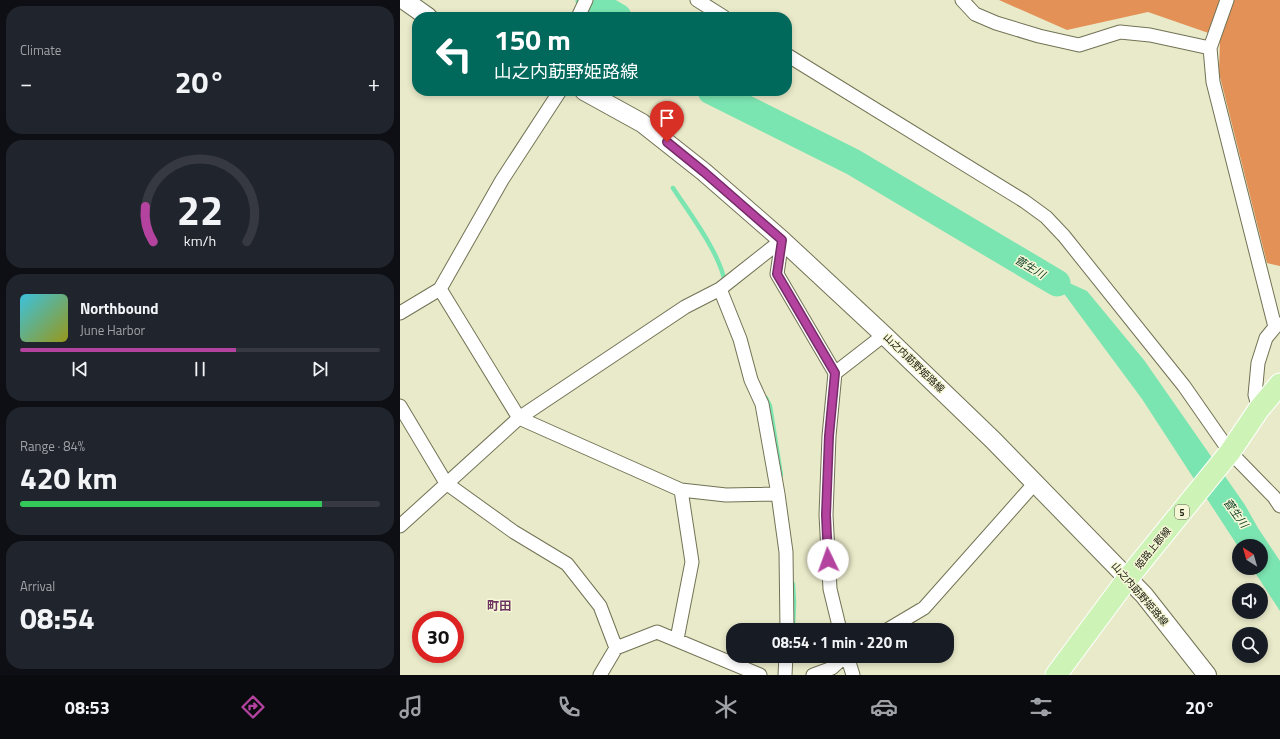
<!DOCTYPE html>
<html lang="en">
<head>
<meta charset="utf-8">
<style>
  :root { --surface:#171b24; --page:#20242c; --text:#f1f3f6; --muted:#9ea1a6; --line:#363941; --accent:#b4439f }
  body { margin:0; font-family:"Titillium Web","Noto Sans JP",sans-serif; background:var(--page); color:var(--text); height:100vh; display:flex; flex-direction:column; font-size:15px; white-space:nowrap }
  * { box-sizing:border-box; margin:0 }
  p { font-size:13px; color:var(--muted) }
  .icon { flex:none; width:22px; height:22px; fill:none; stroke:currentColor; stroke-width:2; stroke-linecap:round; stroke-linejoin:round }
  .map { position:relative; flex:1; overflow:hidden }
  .panel { display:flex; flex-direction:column; gap:6px; padding:6px; background:#0d0f14; width:400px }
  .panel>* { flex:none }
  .banner { position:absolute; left:12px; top:12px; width:380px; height:84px; border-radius:16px; box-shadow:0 2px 6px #0003; background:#00695c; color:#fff; overflow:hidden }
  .needle { width:26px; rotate:323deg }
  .buttons { position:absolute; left:832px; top:539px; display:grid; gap:8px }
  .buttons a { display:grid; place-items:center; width:36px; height:36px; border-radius:50%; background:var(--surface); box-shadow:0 2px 6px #0003; font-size:20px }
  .speed { position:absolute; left:12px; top:611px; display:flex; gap:8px; font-size:20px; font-weight:700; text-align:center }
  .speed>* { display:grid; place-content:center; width:52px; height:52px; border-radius:50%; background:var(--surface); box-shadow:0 2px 6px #0003; line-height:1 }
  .speed .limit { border:6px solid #d22; background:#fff; color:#111 }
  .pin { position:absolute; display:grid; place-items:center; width:34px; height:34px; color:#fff; margin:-41px -17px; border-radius:50% 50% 50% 0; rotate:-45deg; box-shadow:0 0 4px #0007 }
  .pin .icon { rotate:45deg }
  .me { position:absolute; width:44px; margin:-22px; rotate:357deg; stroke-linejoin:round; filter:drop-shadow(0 0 3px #0008) }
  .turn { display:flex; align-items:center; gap:14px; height:84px; padding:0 16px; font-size:18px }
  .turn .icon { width:52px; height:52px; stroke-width:2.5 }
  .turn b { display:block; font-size:28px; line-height:34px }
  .big { font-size:30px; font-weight:700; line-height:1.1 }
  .panel .tile { flex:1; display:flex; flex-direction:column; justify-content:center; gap:6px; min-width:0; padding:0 14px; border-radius:16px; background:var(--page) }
  .panel .dial { align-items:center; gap:0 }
  .dial svg { height:104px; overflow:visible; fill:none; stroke:var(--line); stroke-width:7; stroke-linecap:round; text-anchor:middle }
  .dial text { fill:var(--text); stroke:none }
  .song { display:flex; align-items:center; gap:12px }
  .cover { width:48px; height:48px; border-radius:6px; background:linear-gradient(135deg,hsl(190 70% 55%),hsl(60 70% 35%)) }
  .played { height:4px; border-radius:2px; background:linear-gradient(90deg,var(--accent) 60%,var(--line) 60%) }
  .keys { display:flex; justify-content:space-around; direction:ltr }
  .heat { display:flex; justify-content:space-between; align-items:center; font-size:22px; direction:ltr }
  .charge { height:6px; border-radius:3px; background:linear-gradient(90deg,#34c759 84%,var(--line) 0) }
  .trip { position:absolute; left:326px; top:623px; width:228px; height:40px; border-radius:16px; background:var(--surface); box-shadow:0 2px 6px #0003; font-weight:700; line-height:40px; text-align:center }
  .dock { display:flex; height:64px; justify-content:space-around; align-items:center; background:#090b0e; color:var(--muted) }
  .dock .icon { width:28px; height:28px }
  .dock .current { color:var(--accent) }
  .dock b { font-size:18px; color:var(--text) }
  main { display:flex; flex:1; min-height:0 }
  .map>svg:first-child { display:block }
  .forest { fill:#e39157 }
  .water { fill:#7be5b1 }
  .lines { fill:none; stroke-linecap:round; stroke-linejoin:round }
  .stream { stroke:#7be5b1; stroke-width:4.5 }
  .river { stroke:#7be5b1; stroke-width:27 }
  .minor-casing { stroke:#727255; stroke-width:15 }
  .secondary-casing { stroke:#727255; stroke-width:20 }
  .primary-casing { stroke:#fff; stroke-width:23 }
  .minor { stroke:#fff; stroke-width:13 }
  .secondary { stroke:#fff; stroke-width:18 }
  .primary { stroke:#cef3b7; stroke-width:21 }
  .route-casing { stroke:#752c67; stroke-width:10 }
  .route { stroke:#b4439f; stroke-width:7 }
  .labels { text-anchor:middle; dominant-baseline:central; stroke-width:3; stroke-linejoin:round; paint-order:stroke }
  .shield { fill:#f6f7d6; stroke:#5c5c4b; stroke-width:1 }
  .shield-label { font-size:9px; font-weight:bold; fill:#1a1a0f }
  .street-label { font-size:10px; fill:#1a1a0f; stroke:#f6f7d6 }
  .water-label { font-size:11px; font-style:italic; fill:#0c3b27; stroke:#f6f7d6 }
  .quarter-label { font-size:12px; font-weight:bold; fill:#6c3461; stroke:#f6f7d6 }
</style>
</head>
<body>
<main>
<section class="panel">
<div class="tile"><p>Climate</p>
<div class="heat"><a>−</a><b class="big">20°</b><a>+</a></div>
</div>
<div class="tile dial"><svg viewBox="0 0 100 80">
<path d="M14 69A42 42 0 1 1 86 69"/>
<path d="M14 69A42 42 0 0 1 8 42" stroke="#b4439f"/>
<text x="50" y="56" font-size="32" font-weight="700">22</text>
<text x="50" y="72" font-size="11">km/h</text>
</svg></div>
<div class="tile">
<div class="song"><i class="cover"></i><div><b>Northbound</b><p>June Harbor</p></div></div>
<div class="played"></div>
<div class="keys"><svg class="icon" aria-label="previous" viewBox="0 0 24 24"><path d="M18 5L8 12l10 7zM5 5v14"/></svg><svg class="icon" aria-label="pause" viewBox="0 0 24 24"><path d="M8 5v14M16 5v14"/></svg><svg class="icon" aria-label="next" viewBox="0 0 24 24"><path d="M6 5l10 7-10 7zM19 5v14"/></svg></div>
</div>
<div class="tile"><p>Range · 84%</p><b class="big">420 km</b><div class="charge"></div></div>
<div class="tile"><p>Arrival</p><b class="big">08:54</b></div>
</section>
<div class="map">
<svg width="880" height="675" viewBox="0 0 880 675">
  <rect width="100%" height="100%" fill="#e9eac9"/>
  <path class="forest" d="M 599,0 L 880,0 L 880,266 L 867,263 L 819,73 L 820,37 L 748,12 L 667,30 Z"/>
  <path class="water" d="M 625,263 L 687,291 L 744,360 L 845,505 L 858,528 L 880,561 L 880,611 L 852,568 L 861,568 L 861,546 L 839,546 L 839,548 L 742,399 L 665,295 Z"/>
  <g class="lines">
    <path class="stream" d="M 273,188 C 290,214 320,253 325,283
      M 366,398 L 370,406 L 381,475
      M 393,584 L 394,603 L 393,628"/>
    <path class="river" d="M 189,0 L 218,17
      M 311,91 L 453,162 L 657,283"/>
    <g class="minor-casing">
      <path id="minor" d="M 297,0 L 324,17
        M 562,0 L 575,14 L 596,23 L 639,36 L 679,45 L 720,32 L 750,35 L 810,48
        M 827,0 L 810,48 L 813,82 L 875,327
        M 178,17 L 186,0
        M 387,55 L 624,201 L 646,217 L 664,236 L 784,386 L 830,452 L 874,497 L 880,506
        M 382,240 L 377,274 L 435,373 L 429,436 L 426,515 L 430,589 L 440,630
        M 40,289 L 119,418 L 281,490 L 292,562 L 277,639
        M 320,289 L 340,339 L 351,380 L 362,404 L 378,494 L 386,552 L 387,630
        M 0,313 L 40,289 L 102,180 L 160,91
        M 435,373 L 484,335
        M 0,406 L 46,483 L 114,532 L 167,564 L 200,606 L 216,648
        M 859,409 L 855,395 L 858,363 L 866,338 L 875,327 L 880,324
        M 281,490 L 326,495 L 378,494
        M 0,526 L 119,418 L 285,307 L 320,289 L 382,240
        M 487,630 L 524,608 L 635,483
        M 447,656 L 453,675
        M 200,675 L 216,648 L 257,632 L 360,675
        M 385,675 L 386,656
        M 413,675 L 432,668 L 445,656"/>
    </g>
    <g class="secondary-casing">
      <path id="secondary" d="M 4,0 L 28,17
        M 184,91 L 242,123 L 304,172 L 382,240 L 484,335 L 593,440 L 744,595 L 807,675"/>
    </g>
    <g class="primary-casing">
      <path id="primary" d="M 656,675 L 728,578 L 830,452 L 859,409 L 880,384"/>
    </g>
    <use href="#minor" class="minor"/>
    <use href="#secondary" class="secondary"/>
    <use href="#primary" class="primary"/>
  </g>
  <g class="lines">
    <g class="route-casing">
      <path id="route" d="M 267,142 L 304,172 L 382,240 L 377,274 L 435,373 L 429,436 L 426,515 L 428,560"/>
    </g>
    <use href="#route" class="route"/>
  </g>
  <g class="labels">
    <rect class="shield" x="775" y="505" width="14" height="14" rx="3"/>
    <g class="shield-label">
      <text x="782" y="512">5</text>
    </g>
    <g class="street-label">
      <text transform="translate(514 363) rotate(44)">山之内莇野姫路線</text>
      <text transform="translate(753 548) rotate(-51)">姫路上郡線</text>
      <text transform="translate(740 594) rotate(49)">山之内莇野姫路線</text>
    </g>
    <g class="water-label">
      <text transform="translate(630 267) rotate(31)">菅生川</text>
      <text transform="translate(836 513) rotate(54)">菅生川</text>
    </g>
    <g class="quarter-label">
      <text x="99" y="605">町田</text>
    </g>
  </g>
</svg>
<div class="buttons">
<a><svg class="needle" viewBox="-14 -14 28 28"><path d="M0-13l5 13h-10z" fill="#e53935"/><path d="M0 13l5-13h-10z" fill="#9ea1a6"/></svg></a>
<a><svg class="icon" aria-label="sound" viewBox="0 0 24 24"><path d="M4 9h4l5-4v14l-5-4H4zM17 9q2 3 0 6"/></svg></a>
<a><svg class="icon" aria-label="search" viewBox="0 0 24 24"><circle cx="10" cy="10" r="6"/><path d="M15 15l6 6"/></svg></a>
</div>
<div class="speed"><div class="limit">30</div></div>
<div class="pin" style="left:267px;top:142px;background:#d93025"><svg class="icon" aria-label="arrive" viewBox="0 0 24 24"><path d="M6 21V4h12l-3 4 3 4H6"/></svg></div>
<svg class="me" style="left:428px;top:560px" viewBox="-20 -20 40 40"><circle r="19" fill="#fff"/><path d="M0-13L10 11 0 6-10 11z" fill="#b4439f"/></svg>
<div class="trip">08:54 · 1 min · 220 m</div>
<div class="banner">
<div class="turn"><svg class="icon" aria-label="left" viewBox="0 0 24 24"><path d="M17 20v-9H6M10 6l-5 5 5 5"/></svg><div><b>150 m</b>山之内莇野姫路線</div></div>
</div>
</div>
</main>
<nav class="dock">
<b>08:53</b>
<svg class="icon current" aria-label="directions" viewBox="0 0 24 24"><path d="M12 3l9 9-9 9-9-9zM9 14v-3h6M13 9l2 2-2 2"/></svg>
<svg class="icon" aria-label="music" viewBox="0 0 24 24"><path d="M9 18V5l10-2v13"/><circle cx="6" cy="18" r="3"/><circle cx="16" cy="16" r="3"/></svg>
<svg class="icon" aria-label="phone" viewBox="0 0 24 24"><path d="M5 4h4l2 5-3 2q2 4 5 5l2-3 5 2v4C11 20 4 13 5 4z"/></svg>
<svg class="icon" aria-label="climate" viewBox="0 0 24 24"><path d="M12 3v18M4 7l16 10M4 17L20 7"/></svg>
<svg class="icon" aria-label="car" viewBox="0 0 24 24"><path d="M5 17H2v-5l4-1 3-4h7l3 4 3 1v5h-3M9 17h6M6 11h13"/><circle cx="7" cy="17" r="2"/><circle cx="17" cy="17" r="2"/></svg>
<svg class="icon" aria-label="filters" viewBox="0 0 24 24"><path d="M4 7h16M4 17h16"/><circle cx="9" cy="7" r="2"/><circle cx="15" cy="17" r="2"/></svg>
<b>20°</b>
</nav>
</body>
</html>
